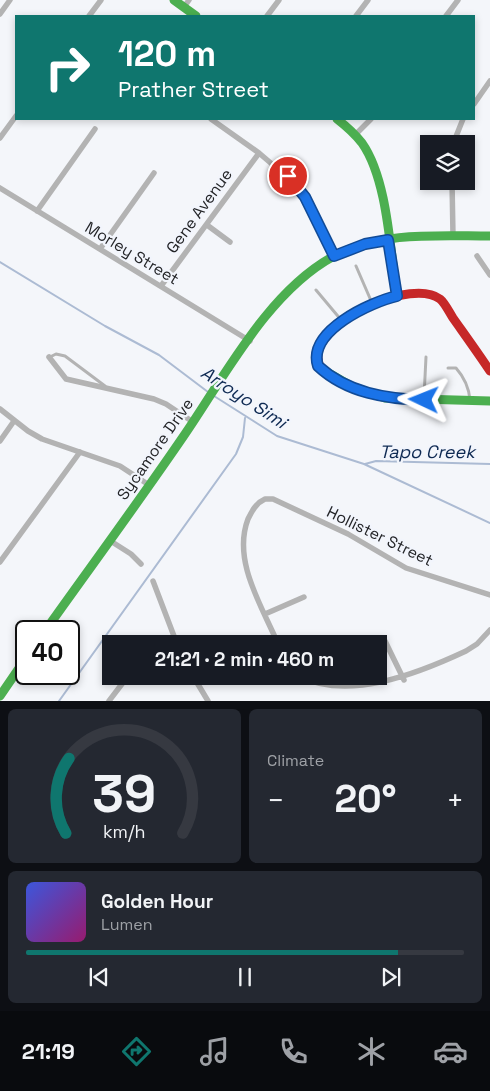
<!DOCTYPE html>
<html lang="en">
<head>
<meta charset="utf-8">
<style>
  :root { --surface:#171b24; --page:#242831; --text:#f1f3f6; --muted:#9ea1a6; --line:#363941; --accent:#0f766e }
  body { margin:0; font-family:"Space Grotesk",sans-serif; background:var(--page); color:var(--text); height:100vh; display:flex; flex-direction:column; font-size:19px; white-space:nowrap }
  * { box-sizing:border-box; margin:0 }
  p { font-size:16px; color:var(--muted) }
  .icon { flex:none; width:28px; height:28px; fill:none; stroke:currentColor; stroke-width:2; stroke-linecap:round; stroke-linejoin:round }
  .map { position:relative; height:701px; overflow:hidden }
  .sheet { display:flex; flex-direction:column; gap:8px; padding:8px; background:#0d0f14; flex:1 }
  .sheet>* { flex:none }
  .banner { position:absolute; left:15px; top:15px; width:460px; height:105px; border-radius:0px; box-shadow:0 2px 8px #0003; background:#0f766e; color:#fff; overflow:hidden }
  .tools { position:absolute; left:420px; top:135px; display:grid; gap:10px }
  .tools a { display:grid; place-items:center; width:55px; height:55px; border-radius:0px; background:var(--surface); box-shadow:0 2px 8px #0003; font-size:25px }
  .speed { position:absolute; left:15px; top:620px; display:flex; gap:10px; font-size:25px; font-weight:700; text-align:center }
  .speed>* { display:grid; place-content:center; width:65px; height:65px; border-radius:50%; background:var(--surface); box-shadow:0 2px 8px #0003; line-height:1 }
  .speed .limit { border:2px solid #111; border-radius:8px; background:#fff; color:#111 }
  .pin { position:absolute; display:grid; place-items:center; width:42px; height:42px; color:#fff; margin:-21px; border:2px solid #fff; border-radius:50%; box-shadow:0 1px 5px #0007 }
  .me { position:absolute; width:55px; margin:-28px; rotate:272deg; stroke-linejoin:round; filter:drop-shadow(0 0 4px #0008) }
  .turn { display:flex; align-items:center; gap:18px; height:105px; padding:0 20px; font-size:22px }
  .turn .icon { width:65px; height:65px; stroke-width:2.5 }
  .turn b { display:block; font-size:35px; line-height:42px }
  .big { font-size:38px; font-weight:600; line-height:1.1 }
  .sheet .widget { flex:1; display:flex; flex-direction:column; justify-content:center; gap:8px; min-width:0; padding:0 18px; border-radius:8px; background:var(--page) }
  .sheet .dial { align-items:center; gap:0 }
  .dial svg { height:130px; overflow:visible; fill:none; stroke:var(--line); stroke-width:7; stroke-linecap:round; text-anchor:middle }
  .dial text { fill:var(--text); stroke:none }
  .song { display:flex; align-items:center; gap:15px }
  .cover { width:60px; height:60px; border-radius:8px; background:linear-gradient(135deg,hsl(230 70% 55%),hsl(320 70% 35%)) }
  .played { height:5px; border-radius:2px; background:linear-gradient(90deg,var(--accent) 85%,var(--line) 85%) }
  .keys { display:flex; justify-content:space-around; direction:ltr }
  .heat { display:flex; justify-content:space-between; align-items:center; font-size:28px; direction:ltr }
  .sheet .tiles { flex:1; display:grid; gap:8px; grid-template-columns:1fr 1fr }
  .widget:last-child { grid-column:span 2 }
  .trip { position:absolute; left:102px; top:635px; width:285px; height:50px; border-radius:0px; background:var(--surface); box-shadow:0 2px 8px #0003; font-weight:600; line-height:50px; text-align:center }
  .tabs { display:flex; height:80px; justify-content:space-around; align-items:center; background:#090b0e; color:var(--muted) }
  .tabs .icon { width:35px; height:35px }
  .tabs .selected { color:var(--accent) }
  .tabs b { font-size:22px; color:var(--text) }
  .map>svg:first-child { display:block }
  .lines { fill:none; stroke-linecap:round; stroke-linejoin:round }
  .stream { stroke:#acbbd3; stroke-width:2 }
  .lane { stroke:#b3b3b3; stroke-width:3 }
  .street { stroke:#b3b3b3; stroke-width:5.5 }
  .fast { stroke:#4caf50; stroke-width:9 }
  .jam { stroke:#c62828; stroke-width:9 }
  .route-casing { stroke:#114b97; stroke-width:12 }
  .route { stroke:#1a73e8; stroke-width:9 }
  .labels { text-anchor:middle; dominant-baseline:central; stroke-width:4.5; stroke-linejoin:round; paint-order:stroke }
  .street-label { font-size:16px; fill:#242528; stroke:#f2f5fc }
  .water-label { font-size:18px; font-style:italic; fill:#0e2952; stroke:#f2f5fc }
</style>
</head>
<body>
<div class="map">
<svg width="490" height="701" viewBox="0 0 490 701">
  <rect width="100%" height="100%" fill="#f4f6fa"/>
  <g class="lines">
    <path class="stream" d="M 0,262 L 105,326 L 159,355 L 208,392
      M 214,396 L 277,436 L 364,464 L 490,523
      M 365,464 L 376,461 L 490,464
      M 59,701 L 236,454 L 243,437 L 245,418"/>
    <path class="lane" d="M 356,266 L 372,303
      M 316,290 L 342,321
      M 50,357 L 56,354 L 65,356 L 105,386
      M 448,368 L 456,368 C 464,377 469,388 470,400
      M 424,397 L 426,357"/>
    <path class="street" d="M 184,7 L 189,0
      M 0,14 L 10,0
      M 89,16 L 101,0
      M 267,16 L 279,0
      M 356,16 L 368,0
      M 446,16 L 458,0
      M 474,104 L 490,81
      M 211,119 L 259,153 L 300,188 L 334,256
      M 355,135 L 371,119
      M 0,138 L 16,116
      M 453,144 L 463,119
      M 452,181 L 453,236
      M 0,188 L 250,341
      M 37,211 L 95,129
      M 207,225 L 230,242
      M 100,249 L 154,173
      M 477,256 L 490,275
      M 161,286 L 259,153
      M 49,357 L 66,379 L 154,399 L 166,404 L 193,422
      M 0,409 L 28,431 L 42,439 L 120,466 L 149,485
      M 0,441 L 14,421
      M 109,540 L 131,554 L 141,564
      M 0,562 L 80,452
      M 153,581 L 177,644
      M 265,614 L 304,597
      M 385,641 L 404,680
      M 278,644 C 262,606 232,561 248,519 C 252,511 256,503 265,499 L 273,499 L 348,534 L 406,568 L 490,595
      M 193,676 L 208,701
      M 299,676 C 348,701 417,674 466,651 L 477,644 L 490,630
      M 109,701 L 128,676"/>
    <path class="fast" d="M 174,0 L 196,16
      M 337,119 C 346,126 355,134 362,143 C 388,180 390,252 397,296
      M 325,371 L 351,386 L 385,398 L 490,401
      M 45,631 C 92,565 140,500 185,434 C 226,374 269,291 334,256 C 381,231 439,236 490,236
      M 0,696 L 26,658"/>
    <path class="jam" d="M 325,371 L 320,368 C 319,364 317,357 318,353 C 323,319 412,278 440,299 C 445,303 449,312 453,318 C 465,335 478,353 490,371"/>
  </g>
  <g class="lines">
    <g class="route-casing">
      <path id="route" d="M 288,176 L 305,197 L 334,256 L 365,244 L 388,240 L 397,296 C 371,302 307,331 318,366 C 347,393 387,399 424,400"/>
    </g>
    <use href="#route" class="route"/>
  </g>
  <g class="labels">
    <g class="street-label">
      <text transform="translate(199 211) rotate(-54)">Gene Avenue</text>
      <text transform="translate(132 253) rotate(31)">Morley Street</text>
      <text transform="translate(155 449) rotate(-55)">Sycamore Drive</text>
      <text transform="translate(380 536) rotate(26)">Hollister Street</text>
    </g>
    <g class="water-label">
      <text transform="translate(244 397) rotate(33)">Arroyo Simi</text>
      <text x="427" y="451">Tapo Creek</text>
    </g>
  </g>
</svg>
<div class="tools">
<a><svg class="icon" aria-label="layers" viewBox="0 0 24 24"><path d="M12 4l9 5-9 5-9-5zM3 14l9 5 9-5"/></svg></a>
</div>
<div class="speed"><div class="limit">40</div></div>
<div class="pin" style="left:288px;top:176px;background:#d93025"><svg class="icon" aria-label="arrive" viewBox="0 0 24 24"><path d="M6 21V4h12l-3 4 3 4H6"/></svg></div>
<svg class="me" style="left:424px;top:400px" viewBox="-20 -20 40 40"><path d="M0-17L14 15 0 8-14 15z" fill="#1a73e8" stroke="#fff" stroke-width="4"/></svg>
<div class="trip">21:21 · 2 min · 460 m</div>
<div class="banner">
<div class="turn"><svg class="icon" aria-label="right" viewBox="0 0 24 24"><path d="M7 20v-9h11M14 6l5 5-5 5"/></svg><div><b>120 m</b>Prather Street</div></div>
</div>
</div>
<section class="sheet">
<div class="tiles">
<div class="widget dial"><svg viewBox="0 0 100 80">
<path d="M14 69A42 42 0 1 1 86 69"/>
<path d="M14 69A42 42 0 0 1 16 23" stroke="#0f766e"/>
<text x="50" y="56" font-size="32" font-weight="700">39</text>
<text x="50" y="72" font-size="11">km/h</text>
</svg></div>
<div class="widget"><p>Climate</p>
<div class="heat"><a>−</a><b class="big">20°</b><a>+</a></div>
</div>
<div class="widget">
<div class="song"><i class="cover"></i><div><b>Golden Hour</b><p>Lumen</p></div></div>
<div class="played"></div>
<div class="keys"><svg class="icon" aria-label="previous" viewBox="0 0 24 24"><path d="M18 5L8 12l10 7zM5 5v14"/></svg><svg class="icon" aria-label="pause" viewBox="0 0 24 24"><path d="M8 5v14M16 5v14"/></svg><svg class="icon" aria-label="next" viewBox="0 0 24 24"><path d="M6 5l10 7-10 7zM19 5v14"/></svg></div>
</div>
</div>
</section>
<nav class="tabs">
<b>21:19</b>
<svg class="icon selected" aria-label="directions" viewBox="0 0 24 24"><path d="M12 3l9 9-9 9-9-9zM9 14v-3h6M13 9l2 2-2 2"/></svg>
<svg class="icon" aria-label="music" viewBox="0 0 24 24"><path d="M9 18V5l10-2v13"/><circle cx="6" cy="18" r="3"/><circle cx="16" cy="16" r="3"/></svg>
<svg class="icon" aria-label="phone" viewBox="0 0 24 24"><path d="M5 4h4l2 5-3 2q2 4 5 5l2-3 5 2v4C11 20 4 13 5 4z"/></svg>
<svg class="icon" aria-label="climate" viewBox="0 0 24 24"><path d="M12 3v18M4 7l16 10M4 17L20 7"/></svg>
<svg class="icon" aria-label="car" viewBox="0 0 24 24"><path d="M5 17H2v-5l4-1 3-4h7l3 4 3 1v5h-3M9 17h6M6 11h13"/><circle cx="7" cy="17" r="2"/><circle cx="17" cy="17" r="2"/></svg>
</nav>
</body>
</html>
